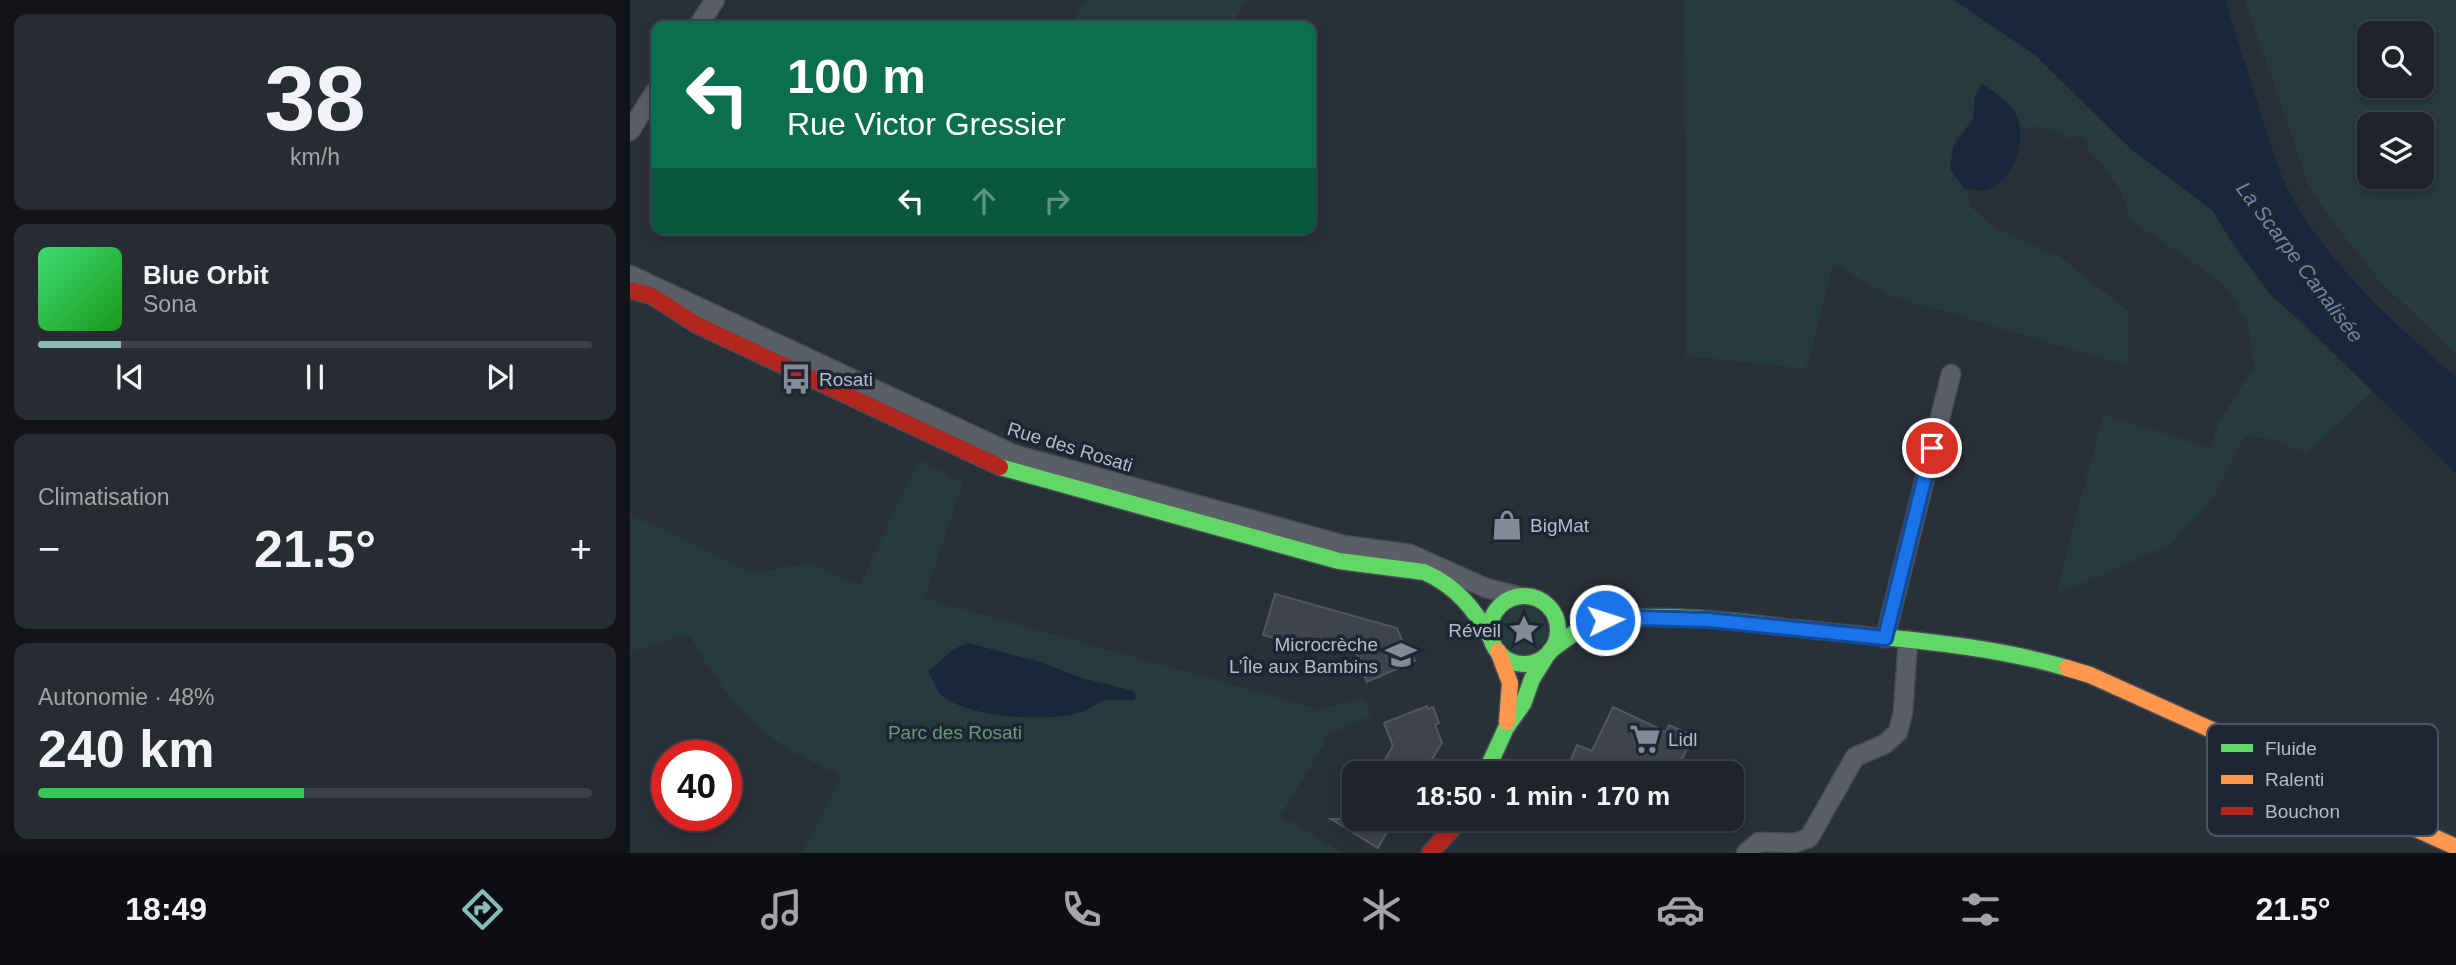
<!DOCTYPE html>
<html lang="fr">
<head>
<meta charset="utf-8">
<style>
  :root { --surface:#20242a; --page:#282c32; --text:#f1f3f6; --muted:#a2a4a8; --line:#3d4147; --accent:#8bbbb9 }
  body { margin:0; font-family:Helvetica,sans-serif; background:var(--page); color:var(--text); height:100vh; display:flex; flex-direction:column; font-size:26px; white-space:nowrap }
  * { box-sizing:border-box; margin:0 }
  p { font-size:23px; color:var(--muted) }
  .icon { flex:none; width:38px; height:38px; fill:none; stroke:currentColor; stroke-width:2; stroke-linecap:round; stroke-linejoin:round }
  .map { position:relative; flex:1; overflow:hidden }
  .details { display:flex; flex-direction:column; gap:14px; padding:14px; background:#121417; width:630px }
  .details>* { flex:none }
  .banner { position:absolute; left:21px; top:21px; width:665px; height:214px; border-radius:14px; box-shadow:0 4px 10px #0003,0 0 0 2px var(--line); background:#0b6e4f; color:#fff; overflow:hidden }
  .controls { position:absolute; left:1727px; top:21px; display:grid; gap:14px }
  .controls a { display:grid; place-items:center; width:77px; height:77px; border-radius:14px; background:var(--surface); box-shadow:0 4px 10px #0003,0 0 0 2px var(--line); font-size:35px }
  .speed { position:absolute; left:21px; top:740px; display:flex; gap:14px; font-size:35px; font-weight:700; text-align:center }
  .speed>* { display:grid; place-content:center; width:91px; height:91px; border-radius:50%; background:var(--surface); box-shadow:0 4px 10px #0003,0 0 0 2px var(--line); line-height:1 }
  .speed .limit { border:10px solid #d22; background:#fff; color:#111 }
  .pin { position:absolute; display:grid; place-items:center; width:60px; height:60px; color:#fff; margin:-30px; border:4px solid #fff; border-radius:50%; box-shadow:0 2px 7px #0007 }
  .me { position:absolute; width:77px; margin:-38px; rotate:86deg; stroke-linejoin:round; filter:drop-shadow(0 0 5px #0008) }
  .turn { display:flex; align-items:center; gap:24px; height:147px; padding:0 21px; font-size:32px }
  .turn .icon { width:91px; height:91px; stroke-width:2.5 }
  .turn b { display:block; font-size:49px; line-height:60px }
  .lanes { display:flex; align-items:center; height:66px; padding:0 21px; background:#0003; justify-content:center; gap:35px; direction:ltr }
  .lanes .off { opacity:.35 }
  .big { font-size:52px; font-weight:800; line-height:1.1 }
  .details .widget { flex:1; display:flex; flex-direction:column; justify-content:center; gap:10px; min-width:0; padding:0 24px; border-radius:14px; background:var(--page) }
  .details .dial { align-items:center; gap:0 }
  .dial b { font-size:91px; line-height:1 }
  .song { display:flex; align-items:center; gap:21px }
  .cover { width:84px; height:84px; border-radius:10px; background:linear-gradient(135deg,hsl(140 70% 55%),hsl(120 70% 35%)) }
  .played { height:7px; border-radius:4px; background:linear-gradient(90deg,var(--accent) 15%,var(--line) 15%) }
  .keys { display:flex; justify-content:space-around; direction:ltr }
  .heat { display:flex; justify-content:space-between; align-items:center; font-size:38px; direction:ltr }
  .charge { height:10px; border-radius:5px; background:linear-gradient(90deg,#34c759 48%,var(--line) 0) }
  .trip { position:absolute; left:712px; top:761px; width:402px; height:70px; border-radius:14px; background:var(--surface); box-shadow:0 4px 10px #0003,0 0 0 2px var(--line); font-weight:800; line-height:70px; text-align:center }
  .tab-bar { display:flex; height:112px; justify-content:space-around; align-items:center; background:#0d0e11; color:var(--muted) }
  .tab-bar .icon { width:49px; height:49px }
  .tab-bar .on { color:var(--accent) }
  .tab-bar b { font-size:32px; color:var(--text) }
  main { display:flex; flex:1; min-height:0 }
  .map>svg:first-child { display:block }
  .green { fill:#273a3e; fill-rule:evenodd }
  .water { fill:#19273c }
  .building { fill:#3f444c; stroke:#52575f; stroke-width:2 }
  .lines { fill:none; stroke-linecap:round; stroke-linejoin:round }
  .street-casing { stroke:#484c55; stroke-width:21 }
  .fast-casing { stroke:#484c55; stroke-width:19 }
  .slow-casing { stroke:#484c55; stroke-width:19 }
  .jam-casing { stroke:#484c55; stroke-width:19 }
  .street { stroke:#5a5e66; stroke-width:18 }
  .fast { stroke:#63d668; stroke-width:16 }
  .slow { stroke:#ff974d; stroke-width:16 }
  .jam { stroke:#b3261e; stroke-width:16 }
  .route-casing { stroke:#114b97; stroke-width:18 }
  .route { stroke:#1a73e8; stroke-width:12 }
  .labels { text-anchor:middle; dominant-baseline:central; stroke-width:7; stroke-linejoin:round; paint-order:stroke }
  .poi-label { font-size:19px; fill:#b4bcc9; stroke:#1d2633; text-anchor:start }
  .street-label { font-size:19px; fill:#b4bcc9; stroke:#1d2633 }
  .park-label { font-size:19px; fill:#6b9a76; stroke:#1d2633 }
  .water-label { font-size:21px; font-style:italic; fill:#6d86a8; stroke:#1d2633 }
  .key { fill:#1d2633; stroke:#4a5360; stroke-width:2 }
  .key-label { font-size:19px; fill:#b4bcc9 }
</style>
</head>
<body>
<main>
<section class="details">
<div class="widget dial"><b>38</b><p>km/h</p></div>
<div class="widget">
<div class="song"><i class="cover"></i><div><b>Blue Orbit</b><p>Sona</p></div></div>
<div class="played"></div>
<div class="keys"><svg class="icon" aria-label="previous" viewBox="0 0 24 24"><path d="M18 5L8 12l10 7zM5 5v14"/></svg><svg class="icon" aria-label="pause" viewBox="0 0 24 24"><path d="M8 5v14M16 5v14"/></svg><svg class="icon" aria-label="next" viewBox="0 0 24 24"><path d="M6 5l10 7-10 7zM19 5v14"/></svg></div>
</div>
<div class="widget"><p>Climatisation</p>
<div class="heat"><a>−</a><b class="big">21.5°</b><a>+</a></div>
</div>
<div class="widget"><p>Autonomie · 48%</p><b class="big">240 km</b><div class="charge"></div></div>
</section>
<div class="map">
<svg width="1826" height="853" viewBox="0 0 1826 853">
  <rect width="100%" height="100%" fill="#2a3038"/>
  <path class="green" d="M 456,0 L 616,0 L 601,26 L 441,26 Z
    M 1054,0 L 1324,0 L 1405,55 L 1501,149 L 1583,211 L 1601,241 L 1641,295 L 1743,391 L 1676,454 L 1646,440 L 1614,436 L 1584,497 L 1540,545 L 1426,595 L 1473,414 L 1580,448 L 1589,422 L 1624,367 L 1617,320 L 1593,283 L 1502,221 L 1489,189 L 1475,167 L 1456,149 L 1460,142 L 1446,134 L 1442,139 C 1423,131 1410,123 1389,129 L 1385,112 L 1345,97 L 1343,119 L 1326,139 L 1320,168 L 1334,188 L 1343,209 L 1366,229 L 1429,256 L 1498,311 L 1498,366 L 1261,296 L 1203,264 L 1176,369 L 1056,356 Z
    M 1615,0 L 1826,0 L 1826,354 L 1750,281 L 1703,222 L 1678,184 ZM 1740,33 L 1792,33 L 1792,86 L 1740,86 ZM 1740,124 L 1792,124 L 1792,177 L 1740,177 Z
    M 289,460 L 333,483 L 294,598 L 682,707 L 684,711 L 733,697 L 741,716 L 693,737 L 695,743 L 650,816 L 713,853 L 172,853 L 212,777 C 193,767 172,757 154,746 C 112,720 82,676 59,634 L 0,653 L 0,514 L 122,573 L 179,563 L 229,586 Z
    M871 630a23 23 0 1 1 46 0a23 23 0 1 1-46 0Z"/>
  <path class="water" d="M 1324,0 L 1595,0 C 1607,39 1620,78 1632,117 C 1641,145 1649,176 1664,201 C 1704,270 1766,325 1826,377 L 1826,473 L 1672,322 L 1641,295 L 1601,241 L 1583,211 L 1501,149 L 1405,55 Z
    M 1352,84 C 1363,91 1378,101 1385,112 C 1399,138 1385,182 1355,190 C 1350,192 1340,189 1334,188 L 1320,168 L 1323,147 L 1343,119 L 1345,97 Z
    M 338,643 L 410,662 L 452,678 L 504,691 L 506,697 L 503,700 C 494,700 484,699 476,700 C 467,702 460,710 452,712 C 419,723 337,718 311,695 C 304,688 304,679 298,672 L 324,649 Z"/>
  <path class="building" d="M 645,594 L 767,628 L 774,646 L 779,644 L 785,661 L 737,682 L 727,654 L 688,644 L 687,648 L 633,635 Z
    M 797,706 L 798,709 L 803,707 L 809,723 L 805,725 L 812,743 L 793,774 L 746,774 L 763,746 L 754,723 Z
    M 983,707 L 1036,732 L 1039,725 L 1064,736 L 1044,774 L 960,774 L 939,764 L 947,745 L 962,751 Z
    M 701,819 L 764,819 L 748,848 Z"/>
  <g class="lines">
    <g class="street-casing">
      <path id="street" d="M 68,26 L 85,0
        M 0,131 L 26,90
        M 0,275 L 383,454 L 714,545 L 780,554 L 856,588 L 888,596
        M 1255,638 L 1321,374
        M 1116,853 L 1129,842 L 1164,843 L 1179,838 L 1225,757 L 1255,744 L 1268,732 L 1273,712 L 1278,640"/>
    </g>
    <g class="fast-casing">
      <path id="fast" d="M 370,467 L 709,561 L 794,572 C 827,586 846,611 863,642
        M860 630a34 34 0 1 1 68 0a34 34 0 1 1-68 0Z
        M 920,651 C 934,640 953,625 971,622 C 1028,610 1114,623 1173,629 C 1262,639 1352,643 1437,668
        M 855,774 L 876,728 L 893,704 L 902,679 L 917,655"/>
    </g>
    <g class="slow-casing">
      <path id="slow" d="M 868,651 L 880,683 L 877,722
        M 1437,668 L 1460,675 L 1675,772 L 1735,806 L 1826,847"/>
    </g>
    <g class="jam-casing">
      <path id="jam" d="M 0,290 L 22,296 L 67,325 L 370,467
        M 800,853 L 830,820"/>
    </g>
    <use href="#street" class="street"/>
    <use href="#fast" class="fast"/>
    <use href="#slow" class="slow"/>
    <use href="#jam" class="jam"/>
  </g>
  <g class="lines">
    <g class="route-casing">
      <path id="route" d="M 975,620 L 1008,618 L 1079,620 L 1255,638 L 1302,448"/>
    </g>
    <use href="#route" class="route"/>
  </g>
  <defs>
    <g id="bus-bare" transform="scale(2.415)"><path d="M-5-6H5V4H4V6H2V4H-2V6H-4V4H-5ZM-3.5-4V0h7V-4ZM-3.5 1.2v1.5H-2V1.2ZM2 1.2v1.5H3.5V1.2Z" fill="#848b96" stroke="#1d2633" stroke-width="2.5" paint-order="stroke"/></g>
    <g id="shop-bare" transform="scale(2.415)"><path d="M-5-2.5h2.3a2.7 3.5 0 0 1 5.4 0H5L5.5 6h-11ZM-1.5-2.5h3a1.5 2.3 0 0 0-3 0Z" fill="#848b96" stroke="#1d2633" stroke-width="2.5" paint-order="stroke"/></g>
    <g id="sight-bare" transform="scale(2.415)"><path d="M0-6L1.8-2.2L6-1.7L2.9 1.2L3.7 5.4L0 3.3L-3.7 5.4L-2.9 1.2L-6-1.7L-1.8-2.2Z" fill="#848b96" stroke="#1d2633" stroke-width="2.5" paint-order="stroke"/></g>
    <g id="school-bare" transform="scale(2.415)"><path d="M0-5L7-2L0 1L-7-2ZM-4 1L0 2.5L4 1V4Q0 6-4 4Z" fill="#848b96" stroke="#1d2633" stroke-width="2.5" paint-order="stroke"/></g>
    <g id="supermarket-bare" transform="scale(2.415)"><path d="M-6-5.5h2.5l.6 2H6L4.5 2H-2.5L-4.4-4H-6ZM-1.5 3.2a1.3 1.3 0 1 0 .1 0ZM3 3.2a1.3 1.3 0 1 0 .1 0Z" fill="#848b96" stroke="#1d2633" stroke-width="2.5" paint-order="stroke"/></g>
  </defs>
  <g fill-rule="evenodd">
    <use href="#bus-bare" x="166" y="379"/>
    <use href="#shop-bare" x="877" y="525"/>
    <use href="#sight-bare" x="894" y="630"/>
    <use href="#school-bare" x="771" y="655"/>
    <use href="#supermarket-bare" x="1015" y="739"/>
  </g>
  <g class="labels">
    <g class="poi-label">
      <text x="189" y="379">Rosati</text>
      <text x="900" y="525">BigMat</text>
      <text x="871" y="630" text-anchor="end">Réveil</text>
      <text x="748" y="644" text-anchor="end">Microcrèche<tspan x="748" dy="22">L’Île aux Bambins</tspan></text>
      <text x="1038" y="739">Lidl</text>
    </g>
    <g class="street-label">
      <text transform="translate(440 447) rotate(17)">Rue des Rosati</text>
    </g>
    <g class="park-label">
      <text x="325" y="732">Parc des Rosati</text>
    </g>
    <g class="water-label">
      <text transform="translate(1670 262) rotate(53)">La Scarpe Canalisée</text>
    </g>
  </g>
  <rect x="1577" y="724" width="231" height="112" rx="10" class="key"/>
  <rect x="1591" y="744" width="32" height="8" fill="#63d668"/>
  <rect x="1591" y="775" width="32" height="9" fill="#ff974d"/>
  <rect x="1591" y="807" width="32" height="8" fill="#b3261e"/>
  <g class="key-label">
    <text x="1635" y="755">Fluide</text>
    <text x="1635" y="786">Ralenti</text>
    <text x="1635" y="818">Bouchon</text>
  </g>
</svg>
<div class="controls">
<a><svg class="icon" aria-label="search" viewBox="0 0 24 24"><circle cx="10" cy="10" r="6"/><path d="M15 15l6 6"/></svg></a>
<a><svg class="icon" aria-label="layers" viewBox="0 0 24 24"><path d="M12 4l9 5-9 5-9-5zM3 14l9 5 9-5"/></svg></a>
</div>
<div class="speed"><div class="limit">40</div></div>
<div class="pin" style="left:1302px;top:448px;background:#d93025"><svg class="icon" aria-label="arrive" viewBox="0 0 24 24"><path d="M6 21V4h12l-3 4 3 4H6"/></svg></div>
<svg class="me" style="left:975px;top:620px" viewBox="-20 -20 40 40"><circle r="17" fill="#1a73e8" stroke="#fff" stroke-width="3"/><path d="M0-11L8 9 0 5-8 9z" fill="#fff"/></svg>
<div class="trip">18:50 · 1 min · 170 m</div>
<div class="banner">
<div class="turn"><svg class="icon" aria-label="left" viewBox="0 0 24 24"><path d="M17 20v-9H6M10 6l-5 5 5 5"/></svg><div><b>100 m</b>Rue Victor Gressier</div></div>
<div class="lanes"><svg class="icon" aria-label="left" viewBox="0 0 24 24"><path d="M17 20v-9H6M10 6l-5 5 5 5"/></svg><svg class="icon off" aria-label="ahead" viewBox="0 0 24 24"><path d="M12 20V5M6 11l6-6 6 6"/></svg><svg class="icon off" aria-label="right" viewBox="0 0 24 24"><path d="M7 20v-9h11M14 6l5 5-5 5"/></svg></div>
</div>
</div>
</main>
<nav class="tab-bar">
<b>18:49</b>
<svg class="icon on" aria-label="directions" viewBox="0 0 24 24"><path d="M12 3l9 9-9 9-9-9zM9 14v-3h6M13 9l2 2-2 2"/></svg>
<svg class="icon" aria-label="music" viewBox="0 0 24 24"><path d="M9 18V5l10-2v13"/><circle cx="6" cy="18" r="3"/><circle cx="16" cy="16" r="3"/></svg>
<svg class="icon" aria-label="phone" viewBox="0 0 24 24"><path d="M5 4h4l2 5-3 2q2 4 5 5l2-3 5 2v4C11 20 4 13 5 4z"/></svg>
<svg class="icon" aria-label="climate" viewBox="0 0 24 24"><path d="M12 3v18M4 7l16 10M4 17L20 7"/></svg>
<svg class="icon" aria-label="car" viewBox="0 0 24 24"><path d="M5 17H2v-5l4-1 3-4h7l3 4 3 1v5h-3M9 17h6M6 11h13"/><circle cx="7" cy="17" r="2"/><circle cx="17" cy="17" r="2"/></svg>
<svg class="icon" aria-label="filters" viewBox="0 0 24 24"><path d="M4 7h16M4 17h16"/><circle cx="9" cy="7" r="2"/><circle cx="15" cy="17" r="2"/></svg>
<b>21.5°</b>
</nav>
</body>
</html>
